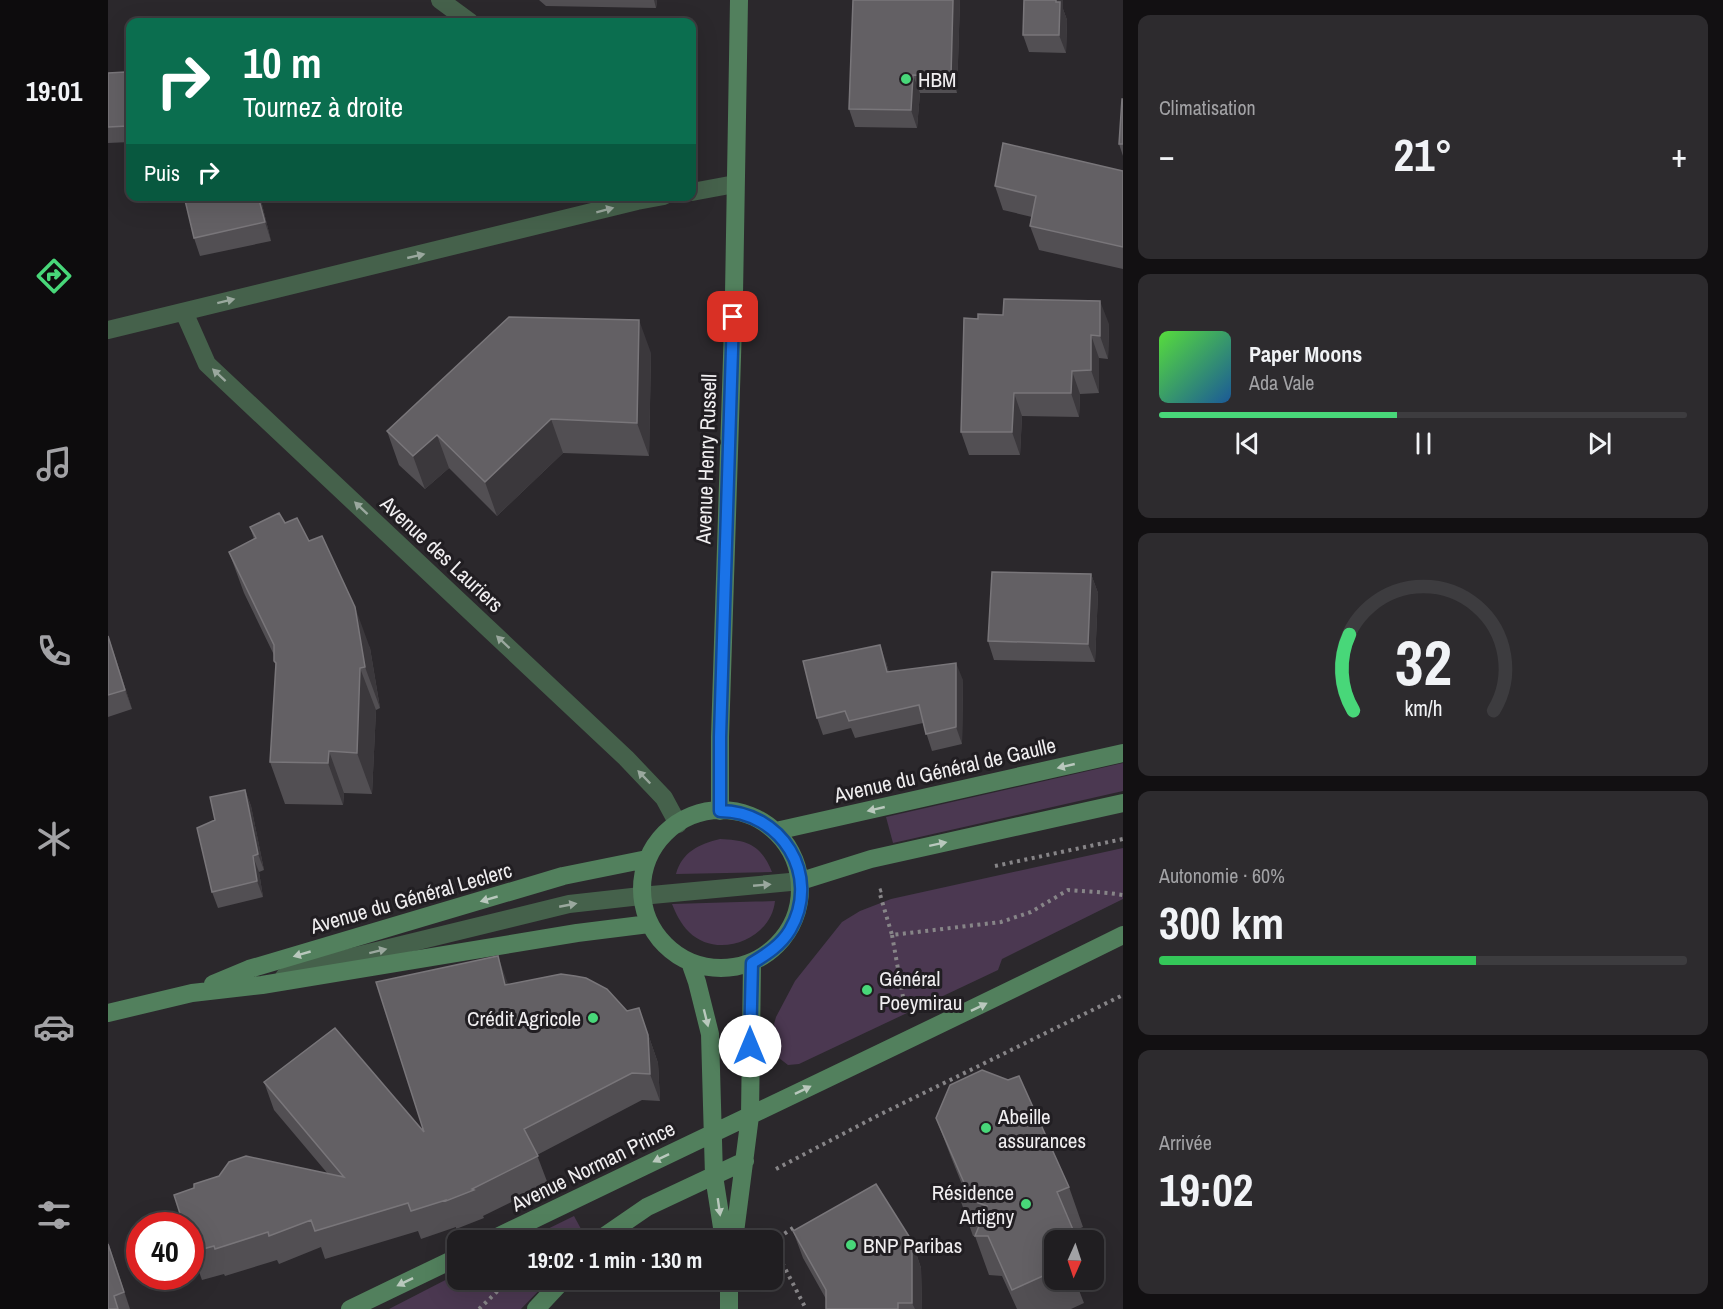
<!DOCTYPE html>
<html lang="fr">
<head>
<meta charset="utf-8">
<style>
  :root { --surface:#201e21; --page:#2d2b2e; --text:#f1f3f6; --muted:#a2a2a5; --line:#3d3c3f; --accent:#48d779 }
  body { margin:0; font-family:"Archivo Narrow",sans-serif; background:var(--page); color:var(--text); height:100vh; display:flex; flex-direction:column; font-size:22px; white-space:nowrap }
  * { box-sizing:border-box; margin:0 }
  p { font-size:20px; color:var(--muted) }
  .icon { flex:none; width:33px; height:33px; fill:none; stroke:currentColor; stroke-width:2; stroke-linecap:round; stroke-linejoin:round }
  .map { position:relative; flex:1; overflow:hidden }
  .details { display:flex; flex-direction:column; gap:15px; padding:15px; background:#121012; width:600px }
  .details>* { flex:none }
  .hud { position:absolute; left:18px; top:18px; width:570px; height:183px; border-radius:12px; box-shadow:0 6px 24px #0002,0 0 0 2px var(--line); background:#0b6e4f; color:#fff; overflow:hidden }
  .needle { width:39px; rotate:183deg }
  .tools { position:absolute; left:936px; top:1230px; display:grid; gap:12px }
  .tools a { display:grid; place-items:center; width:60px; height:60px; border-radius:12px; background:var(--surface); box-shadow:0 6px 24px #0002,0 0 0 2px var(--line); font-size:30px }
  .speed { position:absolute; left:18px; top:1212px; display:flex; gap:12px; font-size:30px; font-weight:700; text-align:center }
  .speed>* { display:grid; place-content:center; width:78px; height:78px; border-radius:50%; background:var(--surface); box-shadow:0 6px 24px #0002,0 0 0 2px var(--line); line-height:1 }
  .speed .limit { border:9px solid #d22; background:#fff; color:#111 }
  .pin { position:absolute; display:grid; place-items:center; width:51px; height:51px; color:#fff; margin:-26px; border-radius:12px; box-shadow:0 3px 9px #0006 }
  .me { position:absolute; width:66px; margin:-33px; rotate:0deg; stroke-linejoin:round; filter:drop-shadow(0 0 4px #0008) }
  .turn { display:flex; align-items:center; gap:21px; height:126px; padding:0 18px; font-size:27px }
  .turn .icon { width:78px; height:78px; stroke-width:2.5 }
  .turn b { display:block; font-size:42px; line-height:51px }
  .then { display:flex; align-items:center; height:57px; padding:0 18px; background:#0003; gap:12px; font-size:22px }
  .big { font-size:45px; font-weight:700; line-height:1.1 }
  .details .tile { flex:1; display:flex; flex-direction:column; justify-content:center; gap:9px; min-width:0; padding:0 21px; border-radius:12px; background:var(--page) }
  .details .dial { align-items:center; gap:0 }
  .dial svg { height:156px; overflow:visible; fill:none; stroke:var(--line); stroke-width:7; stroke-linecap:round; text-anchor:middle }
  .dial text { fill:var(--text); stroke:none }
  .song { display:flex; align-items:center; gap:18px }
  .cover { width:72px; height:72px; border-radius:9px; background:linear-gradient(135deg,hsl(110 70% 55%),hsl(210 70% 35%)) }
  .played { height:6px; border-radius:3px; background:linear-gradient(90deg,var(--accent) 45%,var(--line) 45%) }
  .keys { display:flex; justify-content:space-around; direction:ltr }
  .heat { display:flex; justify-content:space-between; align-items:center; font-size:33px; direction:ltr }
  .charge { height:9px; border-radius:4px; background:linear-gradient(90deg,#34c759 60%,var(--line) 0) }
  .trip { position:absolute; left:339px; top:1230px; width:336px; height:60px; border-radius:12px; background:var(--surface); box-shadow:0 6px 24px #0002,0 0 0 2px var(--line); font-weight:700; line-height:60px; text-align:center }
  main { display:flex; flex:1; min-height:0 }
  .tab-bar { display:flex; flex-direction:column; width:108px; justify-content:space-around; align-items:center; background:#0d0c0d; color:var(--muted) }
  .tab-bar .icon { width:42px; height:42px }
  .tab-bar .selected { color:var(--accent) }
  .tab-bar b { font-size:27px; color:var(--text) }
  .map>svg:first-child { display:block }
  .green { fill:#4b3851 }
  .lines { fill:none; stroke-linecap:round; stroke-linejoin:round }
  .path { stroke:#878588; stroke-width:4; stroke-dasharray:3 4.5; stroke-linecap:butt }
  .lane { stroke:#45614b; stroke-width:18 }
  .street { stroke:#45614b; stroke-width:18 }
  .secondary { stroke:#52805d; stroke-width:18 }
  .wall { fill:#524f53 }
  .shaded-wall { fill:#3b383c }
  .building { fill:#636064; stroke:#79767a; stroke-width:1.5 }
  .oneway { fill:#9aa89e }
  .oneway2 { fill:#b9c8bd }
  .route-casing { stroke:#114b97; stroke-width:15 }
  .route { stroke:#1a73e8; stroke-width:10 }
  .poi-dot { fill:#48d779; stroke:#211e22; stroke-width:2 }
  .labels { text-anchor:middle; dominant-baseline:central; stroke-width:6; stroke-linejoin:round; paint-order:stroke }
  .poi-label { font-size:21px; fill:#f0eef0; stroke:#211e22; text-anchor:start }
  .street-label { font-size:21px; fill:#f0eef0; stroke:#211e22 }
</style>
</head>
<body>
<main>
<nav class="tab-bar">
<b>19:01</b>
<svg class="icon selected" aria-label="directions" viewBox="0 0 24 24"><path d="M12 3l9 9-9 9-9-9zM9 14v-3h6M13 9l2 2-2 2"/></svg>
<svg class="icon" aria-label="music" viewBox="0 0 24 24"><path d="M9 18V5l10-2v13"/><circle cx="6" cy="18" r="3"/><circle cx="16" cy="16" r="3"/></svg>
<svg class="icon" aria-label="phone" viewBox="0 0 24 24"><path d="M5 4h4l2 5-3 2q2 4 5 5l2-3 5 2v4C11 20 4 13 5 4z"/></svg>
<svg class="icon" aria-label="climate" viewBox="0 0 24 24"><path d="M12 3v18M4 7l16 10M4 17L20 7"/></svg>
<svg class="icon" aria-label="car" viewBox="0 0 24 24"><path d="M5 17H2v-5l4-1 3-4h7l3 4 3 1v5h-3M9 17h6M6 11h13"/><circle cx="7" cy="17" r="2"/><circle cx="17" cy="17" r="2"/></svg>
<svg class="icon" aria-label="filters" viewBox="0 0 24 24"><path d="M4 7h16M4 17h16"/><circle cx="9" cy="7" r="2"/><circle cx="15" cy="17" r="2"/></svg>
</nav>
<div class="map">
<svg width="1015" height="1309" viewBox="0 0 1015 1309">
  <rect width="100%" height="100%" fill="#2b282c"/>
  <path class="green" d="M 1015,763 L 1015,791 L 785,843 L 778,817 Z
    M 612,839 C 640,840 653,845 664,872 L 568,874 C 574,852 591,844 612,839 Z
    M 1015,848 L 1015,899 L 894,959 L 890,970 L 691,1064 L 680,1065 L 671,1058 L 666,1024 L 668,1017 L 687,981 L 734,922 L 752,911 L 783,899 Z
    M 667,901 C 663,940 609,960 581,932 C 573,924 568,914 564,904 Z
    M 466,1216 L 479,1240 L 417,1240 Z
    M 349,1274 L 350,1280 L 441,1280 L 413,1309 L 281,1309 Z"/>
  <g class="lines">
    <path class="path" d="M 887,866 L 1015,839
      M 774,890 L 771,891 L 784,935 L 893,922 L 923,912 L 960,890 L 1001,893 L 1015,895
      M 784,935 L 795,997
      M 668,1169 L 769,1116 L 1015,995
      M 664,1242 L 685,1228
      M 664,1243 L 698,1309
      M 371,1309 L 401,1280"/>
    <path class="lane" d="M 176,977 L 203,967 L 461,904 L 533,896 L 693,881"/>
    <path class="street" d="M 332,0 L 362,22
      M 584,192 L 627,184
      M 76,312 L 99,364 L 518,758 L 556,798 L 570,824
      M 0,330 L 529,201 L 556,196"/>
    <path class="secondary" d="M534 889a79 79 0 1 1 158 0a79 79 0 1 1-158 0Z
      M 612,811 L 612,737 L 626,294 L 631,0
      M 668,831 L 1015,753
      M 693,881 L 763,859 L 1015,803
      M 582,962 L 589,982 L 602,1034 L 606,1176 L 616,1240
      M 105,984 L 141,969 L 455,876 L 539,859
      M 0,1013 L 84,993 L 154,985 L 469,933 L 541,924
      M 383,1240 C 593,1138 805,1039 1015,935
      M 491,1240 L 539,1207 L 637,1161
      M 626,1240 L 642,1116 L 644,963
      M 621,1280 L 621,1309
      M 242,1309 L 350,1257
      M 428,1309 L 455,1280"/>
  </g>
  <path class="wall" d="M 431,0 L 549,0 L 548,8 L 438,6 Z
    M 852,0 L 849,93 L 812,93 L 809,128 L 747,127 L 741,109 Z
    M 955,9 L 959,20 L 958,53 L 921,52 L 915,35 Z
    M 17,72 L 22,87 L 22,142 L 0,143 L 0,73 Z
    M 1015,99 L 1015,156 L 1011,144 Z
    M 1015,171 L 1015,269 L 931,250 L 922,226 L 924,217 L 895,210 L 887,186 Z
    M 152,196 L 163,241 L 92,256 L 86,238 Z
    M 278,196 L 296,196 L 279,200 Z
    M 856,318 L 1001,324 L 1000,359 L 991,358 L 991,393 L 972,394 L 971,417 L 914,416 L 912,455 L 861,455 L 853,432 Z
    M 543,353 L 541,456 L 455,453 L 389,516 L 341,468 L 317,489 L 291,465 L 279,431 Z
    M 177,523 L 201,541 L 262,648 L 272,708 L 268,710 L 264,794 L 236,793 L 235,805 L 177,804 L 162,762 L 168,666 L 166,661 L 166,655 L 136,593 L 121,552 L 146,539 L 142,527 Z
    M 983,574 L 990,593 L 987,662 L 886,660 L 880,641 Z
    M 0,635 L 24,709 L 0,717 Z
    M 778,662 L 781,672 L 855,680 L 854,744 L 824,751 L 815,723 L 747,738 L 743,728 L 715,735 L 709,718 Z
    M 137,790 L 143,806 L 156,870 L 151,872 L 155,897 L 110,908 L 104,892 L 107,820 Z
    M 400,985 L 519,1011 L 531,1008 L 550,1063 L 552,1101 L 534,1100 L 429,1155 L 440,1184 L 375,1216 L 376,1218 L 348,1229 L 348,1227 L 313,1239 L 310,1231 L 217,1259 L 213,1247 L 171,1264 L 169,1260 L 117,1276 L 116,1274 L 94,1280 L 82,1247 L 220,1174 L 166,1110 L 156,1082 L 316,1132 Z
    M 828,1118 L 961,1187 L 975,1227 L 966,1231 L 969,1240 L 946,1240 L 946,1280 L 967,1280 L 976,1303 L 963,1309 L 909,1309 L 894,1276 L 881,1275 L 867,1236 L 865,1236 L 851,1196 L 855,1187 L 843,1157 Z
    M 685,1231 L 804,1241 L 813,1268 L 814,1309 L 718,1309 L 718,1299 L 695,1258 Z
    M 0,1242 L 22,1309 L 0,1309 Z"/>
  <path class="shaded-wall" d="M 546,0 L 549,0 L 548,8 Z
    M 845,0 L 852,0 L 849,93 L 843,76 Z
    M 948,0 L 955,0 L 955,9 L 959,20 L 958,53 L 951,35 Z
    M 17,72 L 22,87 L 22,132 L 20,126 Z
    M 805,75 L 812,93 L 809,128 L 803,110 Z
    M 150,196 L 152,196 L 163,241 L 157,222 Z
    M 992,301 L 1001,324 L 1000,359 L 992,336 Z
    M 531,320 L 543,353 L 541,456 L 529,423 Z
    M 983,335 L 991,358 L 991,393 L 983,370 Z
    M 964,371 L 972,394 L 971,417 L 963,393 Z
    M 906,393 L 914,416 L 912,455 L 904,432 Z
    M 443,419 L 455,453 L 389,516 L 377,482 Z
    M 329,435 L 341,468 L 317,489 L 305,456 Z
    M 983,574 L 990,593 L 987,662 L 980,644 Z
    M 247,607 L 262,648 L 272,708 L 257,667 Z
    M 0,635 L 4,647 L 24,709 L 17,690 Z
    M 772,645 L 778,662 L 786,689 L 779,672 Z
    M 848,663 L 855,680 L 854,744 L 848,727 Z
    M 252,668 L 268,710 L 264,794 L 249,753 Z
    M 221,751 L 236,793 L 235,805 L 220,763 Z
    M 137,790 L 143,806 L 156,870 L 150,854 Z
    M 145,856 L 151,872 L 155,897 L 149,881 Z
    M 390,956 L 400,984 L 407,1013 L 397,985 Z
    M 531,1008 L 550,1063 L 552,1101 L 542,1074 Z
    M 804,1241 L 813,1268 L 814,1309 L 807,1309 L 804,1303 Z
    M 0,1242 L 22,1309 L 0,1244 Z"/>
  <path class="building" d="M 745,0 L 845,0 L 843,76 L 805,75 L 803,110 L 741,109 Z
    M 916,0 L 948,0 L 948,2 L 952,2 L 951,35 L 915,35 Z
    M 17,72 L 20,126 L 0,127 L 0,73 Z
    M 1014,99 L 1015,99 L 1015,144 L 1011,144 Z
    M 895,143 L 1015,171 L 1015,247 L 922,226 L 928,196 L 887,186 Z
    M 76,196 L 150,196 L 157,222 L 86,238 Z
    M 896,299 L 992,301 L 992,336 L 983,335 L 983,370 L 964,371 L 963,393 L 906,393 L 904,432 L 853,432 L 856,318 L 870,319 L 870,314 L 895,315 Z
    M 401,317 L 531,320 L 529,423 L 443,419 L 377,482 L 329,435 L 305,456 L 279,431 Z
    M 171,513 L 177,523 L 189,518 L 201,541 L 214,536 L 247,607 L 257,667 L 252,668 L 249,753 L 221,751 L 220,763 L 162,762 L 168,663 L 166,661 L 166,645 L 121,552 L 148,538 L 142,527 Z
    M 884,572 L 983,574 L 980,644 L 880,641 Z
    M 0,636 L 17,690 L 0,695 Z
    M 772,645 L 779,672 L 848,663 L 848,727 L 818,734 L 811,705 L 741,721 L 737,711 L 709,718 L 695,661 Z
    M 137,790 L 150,854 L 145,856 L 149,881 L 104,892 L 89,828 L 107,820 L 102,797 Z
    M 390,956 L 397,985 L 453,974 L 467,976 L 478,978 L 499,989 L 519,1011 L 531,1008 L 540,1035 L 542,1074 L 524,1073 L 416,1129 L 430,1156 L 364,1189 L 366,1190 L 338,1201 L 338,1200 L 303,1211 L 300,1203 L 207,1231 L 203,1220 L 161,1236 L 160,1232 L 107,1249 L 106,1246 L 84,1252 L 82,1247 L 82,1226 L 76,1226 L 66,1195 L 86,1188 L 86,1184 L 111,1176 L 121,1162 L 138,1156 L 236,1177 L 156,1082 L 227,1028 L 316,1132 L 268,982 Z
    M 874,1070 L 900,1080 L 911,1076 L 961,1187 L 949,1192 L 966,1232 L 951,1238 L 952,1240 L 946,1240 L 946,1271 L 904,1290 L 880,1236 L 867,1236 L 879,1206 L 851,1196 L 857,1185 L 828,1118 L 842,1085 Z
    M 768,1184 L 804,1241 L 804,1303 L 790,1303 L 790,1309 L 718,1309 L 718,1290 L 685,1231 Z
    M 0,1244 L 16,1292 L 6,1296 L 10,1309 L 0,1309 Z"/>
  <defs><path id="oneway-solid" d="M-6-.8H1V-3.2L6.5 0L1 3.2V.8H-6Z" transform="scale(1.5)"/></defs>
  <g class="oneway">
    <use href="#oneway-solid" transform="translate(497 210) rotate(-15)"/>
    <use href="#oneway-solid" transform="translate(308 256) rotate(-13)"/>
    <use href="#oneway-solid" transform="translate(118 301) rotate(-14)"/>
    <use href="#oneway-solid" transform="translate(111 375) rotate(-137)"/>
    <use href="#oneway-solid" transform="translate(253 508) rotate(-137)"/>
    <use href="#oneway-solid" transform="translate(395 642) rotate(-137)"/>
    <use href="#oneway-solid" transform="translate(536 777) rotate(-134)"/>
    <use href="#oneway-solid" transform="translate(654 885) rotate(-5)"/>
    <use href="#oneway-solid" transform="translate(460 905) rotate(-11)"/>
    <use href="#oneway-solid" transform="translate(270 951) rotate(-14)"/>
  </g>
  <g class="oneway2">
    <use href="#oneway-solid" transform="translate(958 766) rotate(167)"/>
    <use href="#oneway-solid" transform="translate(768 809) rotate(167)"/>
    <use href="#oneway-solid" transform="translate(830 844) rotate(-12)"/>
    <use href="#oneway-solid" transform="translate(381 899) rotate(164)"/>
    <use href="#oneway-solid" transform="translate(194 954) rotate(164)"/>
    <use href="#oneway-solid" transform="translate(871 1007) rotate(-26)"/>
    <use href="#oneway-solid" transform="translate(598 1018) rotate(76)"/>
    <use href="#oneway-solid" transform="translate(695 1090) rotate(-26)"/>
    <use href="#oneway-solid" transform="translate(553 1158) rotate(154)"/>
    <use href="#oneway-solid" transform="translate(611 1207) rotate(82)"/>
    <use href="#oneway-solid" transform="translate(297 1282) rotate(154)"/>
  </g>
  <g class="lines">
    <g class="route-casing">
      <path id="route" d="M 625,317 L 612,737 L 612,811 C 673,811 714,875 682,930 C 673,945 659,954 644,963 L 642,1046"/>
    </g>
    <use href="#route" class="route"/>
  </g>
  <g class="poi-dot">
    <circle cx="798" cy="79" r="6"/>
    <circle cx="759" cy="990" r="6"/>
    <circle cx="485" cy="1018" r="6"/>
    <circle cx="878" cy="1128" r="6"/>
    <circle cx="918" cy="1204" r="6"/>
    <circle cx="743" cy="1245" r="6"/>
  </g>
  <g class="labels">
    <g class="poi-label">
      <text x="810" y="79">HBM</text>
      <text x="771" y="978">Général<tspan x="771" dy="24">Poeymirau</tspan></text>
      <text x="473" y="1018" text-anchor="end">Crédit Agricole</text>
      <text x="890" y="1116">Abeille<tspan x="890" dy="24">assurances</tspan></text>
      <text x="906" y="1192" text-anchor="end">Résidence<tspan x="906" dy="24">Artigny</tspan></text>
      <text x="755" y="1245">BNP Paribas</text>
    </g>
    <g class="street-label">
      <text transform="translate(598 459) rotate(-88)">Avenue Henry Russell</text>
      <text transform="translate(334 554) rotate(43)">Avenue des Lauriers</text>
      <text transform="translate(837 770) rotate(-13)">Avenue du Général de Gaulle</text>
      <text transform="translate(303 898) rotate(-16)">Avenue du Général Leclerc</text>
      <text transform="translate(485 1166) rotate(-26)">Avenue Norman Prince</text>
    </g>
  </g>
</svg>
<div class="tools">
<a><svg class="needle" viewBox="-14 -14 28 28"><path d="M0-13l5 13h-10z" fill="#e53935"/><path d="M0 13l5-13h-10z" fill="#a2a2a5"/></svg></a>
</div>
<div class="speed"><div class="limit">40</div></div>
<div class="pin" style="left:625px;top:317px;background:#d93025"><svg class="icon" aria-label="arrive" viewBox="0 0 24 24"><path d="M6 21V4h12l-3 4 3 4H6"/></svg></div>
<svg class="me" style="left:642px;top:1046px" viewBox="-20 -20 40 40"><circle r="19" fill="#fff"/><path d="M0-13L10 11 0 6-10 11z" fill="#1a73e8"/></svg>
<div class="trip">19:02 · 1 min · 130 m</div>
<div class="hud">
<div class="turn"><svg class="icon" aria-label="right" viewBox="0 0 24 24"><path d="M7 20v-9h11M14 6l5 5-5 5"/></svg><div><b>10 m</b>Tournez à droite</div></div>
<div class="then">Puis<svg class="icon" aria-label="right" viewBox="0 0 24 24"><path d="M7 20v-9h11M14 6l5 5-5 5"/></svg></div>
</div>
</div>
<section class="details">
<div class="tile"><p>Climatisation</p>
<div class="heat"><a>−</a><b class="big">21°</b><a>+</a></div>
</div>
<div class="tile">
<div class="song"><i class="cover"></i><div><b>Paper Moons</b><p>Ada Vale</p></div></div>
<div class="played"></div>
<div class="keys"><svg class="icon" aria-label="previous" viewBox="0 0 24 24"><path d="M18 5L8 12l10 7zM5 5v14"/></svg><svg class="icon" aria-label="pause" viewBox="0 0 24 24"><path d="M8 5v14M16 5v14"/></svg><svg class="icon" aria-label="next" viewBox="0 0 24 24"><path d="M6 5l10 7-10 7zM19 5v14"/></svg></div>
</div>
<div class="tile dial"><svg viewBox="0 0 100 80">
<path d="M14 69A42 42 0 1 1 86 69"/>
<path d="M14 69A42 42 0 0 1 12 30" stroke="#48d779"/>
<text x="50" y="56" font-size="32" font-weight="700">32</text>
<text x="50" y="72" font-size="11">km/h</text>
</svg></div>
<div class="tile"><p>Autonomie · 60%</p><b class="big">300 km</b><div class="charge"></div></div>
<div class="tile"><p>Arrivée</p><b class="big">19:02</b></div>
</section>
</main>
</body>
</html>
